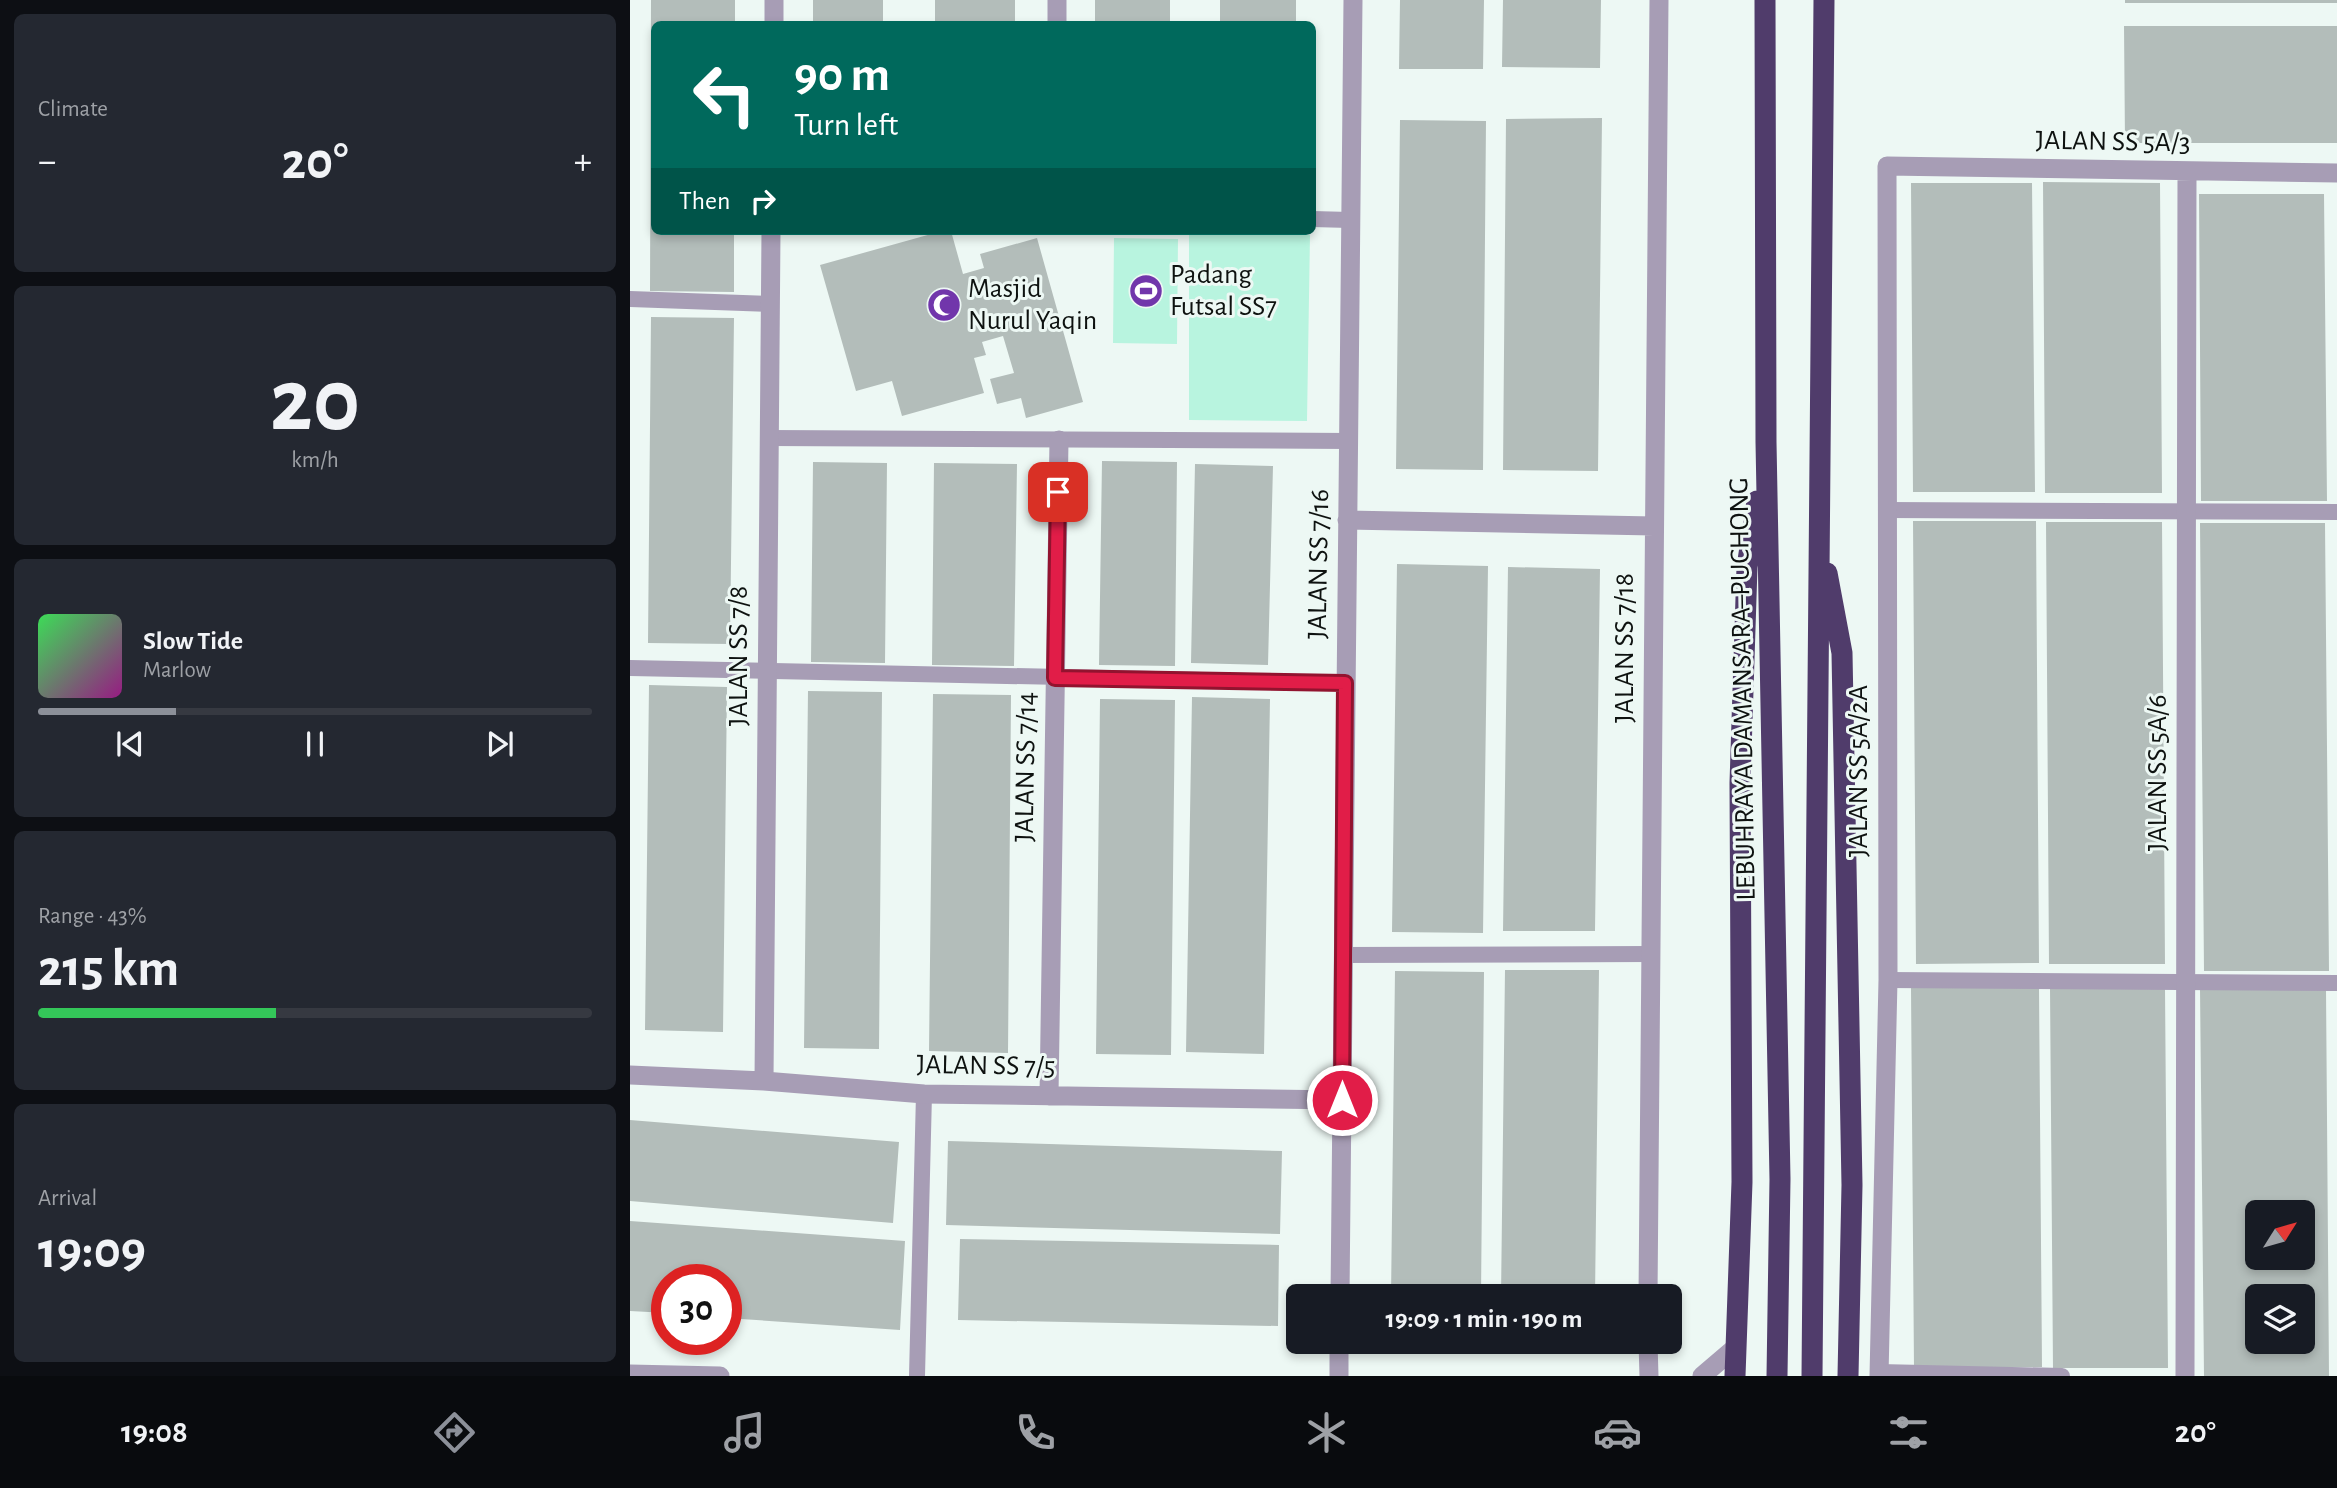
<!DOCTYPE html>
<html lang="en">
<head>
<meta charset="utf-8">
<style>
  :root { --surface:#171b24; --page:#242831; --text:#f1f3f6; --muted:#9ea1a6; --line:#363941; --accent:#8c9099 }
  body { margin:0; font-family:"Alegreya Sans",sans-serif; background:var(--page); color:var(--text); height:100vh; display:flex; flex-direction:column; font-size:26px; white-space:nowrap }
  * { box-sizing:border-box; margin:0 }
  p { font-size:23px; color:var(--muted) }
  .icon { flex:none; width:38px; height:38px; fill:none; stroke:currentColor; stroke-width:2; stroke-linecap:round; stroke-linejoin:round }
  .map { position:relative; flex:1; overflow:hidden }
  .panel { display:flex; flex-direction:column; gap:14px; padding:14px; background:#0d0f14; width:630px }
  .panel>* { flex:none }
  .guide { position:absolute; left:21px; top:21px; width:665px; height:214px; border-radius:10px; box-shadow:0 4px 10px #0003; background:#00695c; color:#fff; overflow:hidden }
  .needle { width:46px; rotate:53deg }
  .buttons { position:absolute; left:1615px; top:1200px; display:grid; gap:14px }
  .buttons a { display:grid; place-items:center; width:70px; height:70px; border-radius:10px; background:var(--surface); box-shadow:0 4px 10px #0003; font-size:35px }
  .speed { position:absolute; left:21px; top:1264px; display:flex; gap:14px; font-size:35px; font-weight:700; text-align:center }
  .speed>* { display:grid; place-content:center; width:91px; height:91px; border-radius:50%; background:var(--surface); box-shadow:0 4px 10px #0003; line-height:1 }
  .speed .limit { border:10px solid #d22; background:#fff; color:#111 }
  .pin { position:absolute; display:grid; place-items:center; width:60px; height:60px; color:#fff; margin:-30px; border-radius:14px; box-shadow:0 4px 10px #0006 }
  .me { position:absolute; width:77px; margin:-38px; rotate:0deg; stroke-linejoin:round; filter:drop-shadow(0 0 5px #0008) }
  .turn { display:flex; align-items:center; gap:24px; height:147px; padding:0 28px; font-size:32px }
  .turn .icon { width:91px; height:91px; stroke-width:2.5 }
  .turn b { display:block; font-size:49px; line-height:60px }
  .then { display:flex; align-items:center; height:66px; padding:0 28px; background:#0003; gap:14px; font-size:26px }
  .big { font-size:52px; font-weight:700; line-height:1.1 }
  .panel .widget { flex:1; display:flex; flex-direction:column; justify-content:center; gap:10px; min-width:0; padding:0 24px; border-radius:10px; background:var(--page) }
  .panel .dial { align-items:center; gap:0 }
  .dial b { font-size:91px; line-height:1 }
  .song { display:flex; align-items:center; gap:21px }
  .cover { width:84px; height:84px; border-radius:10px; background:linear-gradient(135deg,hsl(130 70% 55%),hsl(310 70% 35%)) }
  .played { height:7px; border-radius:4px; background:linear-gradient(90deg,var(--accent) 25%,var(--line) 25%) }
  .keys { display:flex; justify-content:space-around; direction:ltr }
  .heat { display:flex; justify-content:space-between; align-items:center; font-size:38px; direction:ltr }
  .charge { height:10px; border-radius:5px; background:linear-gradient(90deg,#34c759 43%,var(--line) 0) }
  .trip { position:absolute; left:656px; top:1284px; width:396px; height:70px; border-radius:10px; background:var(--surface); box-shadow:0 4px 10px #0003; font-weight:700; line-height:70px; text-align:center }
  .dock { display:flex; height:112px; justify-content:space-around; align-items:center; background:#090b0e; color:var(--muted) }
  .dock .icon { width:49px; height:49px }
  .dock .current { color:var(--accent) }
  .dock b { font-size:32px; color:var(--text) }
  main { display:flex; flex:1; min-height:0 }
  .map>svg:first-child { display:block }
  .green { fill:#b8f4df }
  .building { fill:#b3bdba; fill-rule:evenodd }
  .lines { fill:none; stroke-linecap:round; stroke-linejoin:round }
  .service { stroke:#a79db5; stroke-width:16 }
  .minor { stroke:#a79db5; stroke-width:19 }
  .motorway { stroke:#503c6b; stroke-width:21 }
  .route-casing { stroke:#92132f; stroke-width:18 }
  .route { stroke:#e11d48; stroke-width:12 }
  .labels { text-anchor:middle; dominant-baseline:central; stroke-width:6; stroke-linejoin:round; paint-order:stroke }
  .street-label { font-size:28px; fill:#0e1210; stroke:#edf8f4 }
  .poi-label { font-size:28px; fill:#0e1210; stroke:#edf8f4; text-anchor:start }
</style>
</head>
<body>
<main>
<section class="panel">
<div class="widget"><p>Climate</p>
<div class="heat"><a>−</a><b class="big">20°</b><a>+</a></div>
</div>
<div class="widget dial"><b>20</b><p>km/h</p></div>
<div class="widget">
<div class="song"><i class="cover"></i><div><b>Slow Tide</b><p>Marlow</p></div></div>
<div class="played"></div>
<div class="keys"><svg class="icon" aria-label="previous" viewBox="0 0 24 24"><path d="M18 5L8 12l10 7zM5 5v14"/></svg><svg class="icon" aria-label="pause" viewBox="0 0 24 24"><path d="M8 5v14M16 5v14"/></svg><svg class="icon" aria-label="next" viewBox="0 0 24 24"><path d="M6 5l10 7-10 7zM19 5v14"/></svg></div>
</div>
<div class="widget"><p>Range · 43%</p><b class="big">215 km</b><div class="charge"></div></div>
<div class="widget"><p>Arrival</p><b class="big">19:09</b></div>
</section>
<div class="map">
<svg width="1707" height="1376" viewBox="0 0 1707 1376">
  <rect width="100%" height="100%" fill="#edf8f4"/>
  <path class="green" d="M 559,235 L 680,235 L 677,421 L 559,420 Z
    M 484,238 L 548,239 L 547,344 L 483,343 Z"/>
  <path class="building" d="M 21,0 L 105,0 L 105,24 L 24,24 L 24,231 L 104,231 L 104,292 L 20,291 Z
    M 183,0 L 253,0 L 253,24 L 183,24 Z
    M 305,0 L 385,0 L 385,24 L 305,24 Z
    M 465,0 L 540,0 L 540,24 L 465,24 Z
    M 590,0 L 666,0 L 666,24 L 590,24 Z
    M 770,0 L 854,0 L 853,69 L 769,69 Z
    M 873,0 L 971,0 L 970,68 L 872,67 Z
    M 1495,0 L 1707,0 L 1707,3 L 1495,3 Z
    M 1494,26 L 1707,26 L 1707,143 L 1495,143 Z
    M 972,118 L 968,471 L 873,470 L 876,119 Z
    M 770,120 L 856,121 L 853,470 L 766,469 Z
    M 1413,182 L 1530,183 L 1532,493 L 1415,493 Z
    M 1281,183 L 1402,183 L 1405,492 L 1283,492 Z
    M 1569,194 L 1694,194 L 1697,501 L 1571,501 Z
    M 312,231 L 321,231 L 333,274 L 354,268 L 350,254 L 407,238 L 453,402 L 396,418 L 391,398 L 367,404 L 360,379 L 384,373 L 373,336 L 352,342 L 356,355 L 344,358 L 354,393 L 272,416 L 262,381 L 226,391 L 190,265 Z
    M 21,317 L 104,318 L 100,644 L 18,643 Z
    M 472,461 L 547,462 L 545,666 L 469,665 Z
    M 183,462 L 257,463 L 255,663 L 181,662 Z
    M 304,463 L 387,464 L 384,666 L 302,665 Z
    M 565,464 L 643,466 L 638,665 L 561,663 Z
    M 1283,521 L 1406,521 L 1409,963 L 1286,964 Z
    M 1416,522 L 1532,522 L 1535,964 L 1419,964 Z
    M 1570,523 L 1695,523 L 1699,971 L 1574,971 Z
    M 767,564 L 858,566 L 853,933 L 762,932 Z
    M 878,567 L 970,569 L 965,931 L 873,931 Z
    M 19,685 L 97,687 L 93,1032 L 15,1030 Z
    M 178,691 L 252,692 L 249,1049 L 174,1048 Z
    M 303,694 L 381,695 L 378,1053 L 299,1051 Z
    M 562,697 L 640,699 L 634,1054 L 556,1052 Z
    M 470,699 L 545,700 L 541,1055 L 466,1054 Z
    M 875,970 L 969,970 L 965,1297 L 871,1297 Z
    M 765,971 L 854,972 L 851,1297 L 761,1297 Z
    M 1281,988 L 1409,988 L 1412,1367 L 1284,1368 Z
    M 1420,988 L 1535,988 L 1538,1368 L 1423,1368 Z
    M 1570,989 L 1696,989 L 1699,1376 L 1574,1376 ZM 1628,1213 L 1673,1213 L 1673,1258 L 1628,1258 ZM 1628,1297 L 1673,1297 L 1673,1342 L 1628,1342 Z
    M 0,1120 L 269,1142 L 263,1223 L 0,1201 Z
    M 318,1141 L 652,1151 L 650,1234 L 316,1225 Z
    M 0,1221 L 275,1241 L 270,1330 L 96,1318 L 96,1279 L 37,1279 L 37,1313 L 0,1311 Z
    M 330,1239 L 649,1245 L 648,1326 L 328,1320 Z"/>
  <g class="lines">
    <path class="service" d="M 682,219 L 720,220
      M 0,299 L 141,304
      M 139,438 L 719,441
      M 1257,510 L 1707,512
      M 0,668 L 715,683
      M 712,955 L 1021,954
      M 1258,980 L 1707,983
      M 1249,1372 L 1432,1376
      M 287,1376 L 294,1094"/>
    <path class="minor" d="M 144,24 L 144,0
      M 427,24 L 427,0
      M 717,520 L 1024,526
      M 0,1075 L 134,1081 L 294,1094 L 712,1100
      M 134,1081 L 141,231
      M 419,1096 L 429,440
      M 710,1297 L 723,0
      M 1018,1297 L 1029,0
      M 1018,1342 L 1019,1376
      M 0,1374 L 90,1376
      M 709,1376 L 709,1342
      M 1072,1376 L 1106,1347
      M 1249,1376 L 1258,980 L 1257,166 L 1707,173
      M 1555,1376 L 1557,171"/>
    <path class="motorway" d="M 1135,0 L 1136,442 L 1150,1179 L 1147,1376
      M 1197,573 L 1212,653 L 1222,1185 L 1218,1376
      M 1105,1376 L 1112,1182 L 1110,783 L 1117,567 L 1127,501
      M 1182,1376 L 1194,0"/>
  </g>
  <g class="lines">
    <g class="route-casing">
      <path id="route" d="M 428,492 L 425,678 L 715,683 L 712,1100"/>
    </g>
    <use href="#route" class="route"/>
  </g>
  <defs>
    <g id="stadium-disc" transform="scale(1.75)"><circle r="9.5" fill="#7136ab" stroke="#edf8f4"/><path d="M0-5a6.5 5 0 1 0 0 10a6.5 5 0 1 0 0-10ZM-3.5-1.8h7v3.6h-7Z" fill="#fff"/></g>
    <g id="mosque-disc" transform="scale(1.75)"><circle r="9.5" fill="#7136ab" stroke="#edf8f4"/><path d="M3.5-4.9A6 6 0 1 0 3.5 4.9A5 5 0 1 1 3.5-4.9Z" fill="#fff"/></g>
  </defs>
  <g fill-rule="evenodd">
    <use href="#stadium-disc" x="516" y="291"/>
    <use href="#mosque-disc" x="314" y="305"/>
  </g>
  <g class="labels">
    <g class="street-label">
      <text transform="translate(1483 142) rotate(1)">JALAN SS 5A/3</text>
      <text transform="translate(689 564) rotate(-89)">JALAN SS 7/16</text>
      <text transform="translate(995 648) rotate(-90)">JALAN SS 7/18</text>
      <text transform="translate(109 656) rotate(-90)">JALAN SS 7/8</text>
      <text transform="translate(1113 689) rotate(-91)">LEBUHRAYA DAMANSARA–PUCHONG</text>
      <text transform="translate(396 767) rotate(-89)">JALAN SS 7/14</text>
      <text transform="translate(1229 771) rotate(-90)">JALAN SS 5A/2A</text>
      <text transform="translate(1528 773) rotate(-90)">JALAN SS 5A/6</text>
      <text transform="translate(356 1066) rotate(1)">JALAN SS 7/5</text>
    </g>
    <g class="poi-label">
      <text x="540" y="275">Padang<tspan x="540" dy="32">Futsal SS7</tspan></text>
      <text x="338" y="289">Masjid<tspan x="338" dy="32">Nurul Yaqin</tspan></text>
    </g>
  </g>
</svg>
<div class="buttons">
<a><svg class="needle" viewBox="-14 -14 28 28"><path d="M0-13l5 13h-10z" fill="#e53935"/><path d="M0 13l5-13h-10z" fill="#9ea1a6"/></svg></a>
<a><svg class="icon" aria-label="layers" viewBox="0 0 24 24"><path d="M12 4l9 5-9 5-9-5zM3 14l9 5 9-5"/></svg></a>
</div>
<div class="speed"><div class="limit">30</div></div>
<div class="pin" style="left:428px;top:492px;background:#d93025"><svg class="icon" aria-label="arrive" viewBox="0 0 24 24"><path d="M6 21V4h12l-3 4 3 4H6"/></svg></div>
<svg class="me" style="left:712px;top:1100px" viewBox="-20 -20 40 40"><circle r="17" fill="#e11d48" stroke="#fff" stroke-width="3"/><path d="M0-11L8 9 0 5-8 9z" fill="#fff"/></svg>
<div class="trip">19:09 · 1 min · 190 m</div>
<div class="guide">
<div class="turn"><svg class="icon" aria-label="left" viewBox="0 0 24 24"><path d="M17 20v-9H6M10 6l-5 5 5 5"/></svg><div><b>90 m</b>Turn left</div></div>
<div class="then">Then<svg class="icon" aria-label="right" viewBox="0 0 24 24"><path d="M7 20v-9h11M14 6l5 5-5 5"/></svg></div>
</div>
</div>
</main>
<nav class="dock">
<b>19:08</b>
<svg class="icon current" aria-label="directions" viewBox="0 0 24 24"><path d="M12 3l9 9-9 9-9-9zM9 14v-3h6M13 9l2 2-2 2"/></svg>
<svg class="icon" aria-label="music" viewBox="0 0 24 24"><path d="M9 18V5l10-2v13"/><circle cx="6" cy="18" r="3"/><circle cx="16" cy="16" r="3"/></svg>
<svg class="icon" aria-label="phone" viewBox="0 0 24 24"><path d="M5 4h4l2 5-3 2q2 4 5 5l2-3 5 2v4C11 20 4 13 5 4z"/></svg>
<svg class="icon" aria-label="climate" viewBox="0 0 24 24"><path d="M12 3v18M4 7l16 10M4 17L20 7"/></svg>
<svg class="icon" aria-label="car" viewBox="0 0 24 24"><path d="M5 17H2v-5l4-1 3-4h7l3 4 3 1v5h-3M9 17h6M6 11h13"/><circle cx="7" cy="17" r="2"/><circle cx="17" cy="17" r="2"/></svg>
<svg class="icon" aria-label="filters" viewBox="0 0 24 24"><path d="M4 7h16M4 17h16"/><circle cx="9" cy="7" r="2"/><circle cx="15" cy="17" r="2"/></svg>
<b>20°</b>
</nav>
</body>
</html>
